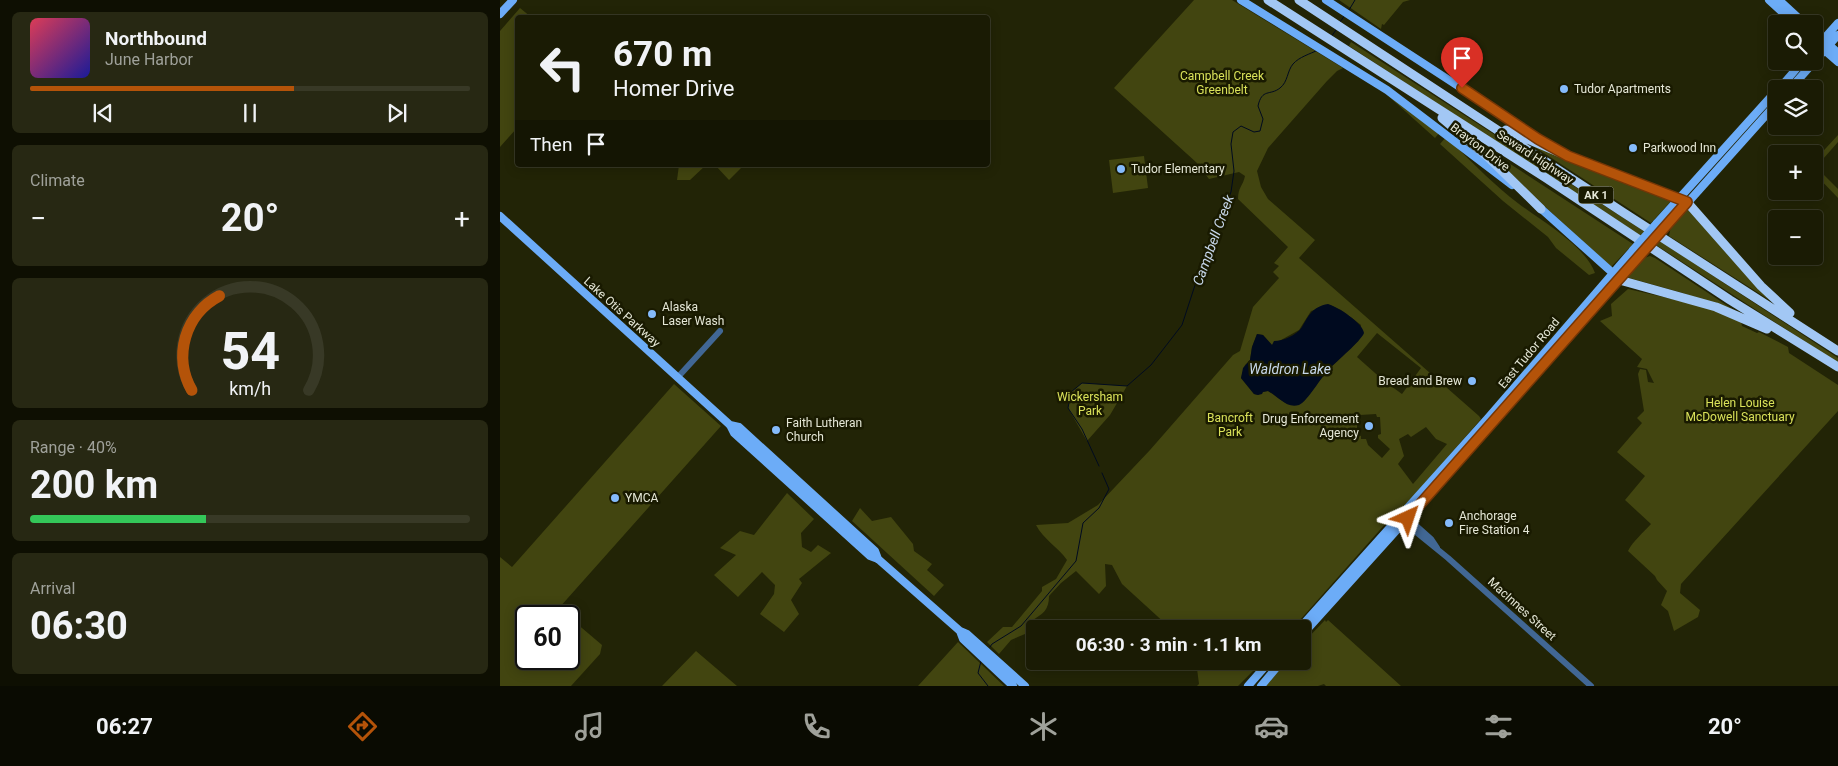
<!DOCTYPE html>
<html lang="en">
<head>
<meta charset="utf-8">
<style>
  :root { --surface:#1a1b04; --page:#272813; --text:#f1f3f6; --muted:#9fa19a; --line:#383926; --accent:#b45309 }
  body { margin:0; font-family:Roboto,sans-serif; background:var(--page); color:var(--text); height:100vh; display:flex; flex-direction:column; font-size:19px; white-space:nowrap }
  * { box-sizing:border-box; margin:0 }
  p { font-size:16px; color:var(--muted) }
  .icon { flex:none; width:28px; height:28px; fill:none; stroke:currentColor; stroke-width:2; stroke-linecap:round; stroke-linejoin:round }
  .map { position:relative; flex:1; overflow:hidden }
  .panel { display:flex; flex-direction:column; gap:12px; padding:12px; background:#0e0f02; width:500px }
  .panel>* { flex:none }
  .guide { position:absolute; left:15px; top:15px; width:475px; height:152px; border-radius:5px; box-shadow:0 2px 12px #0003,0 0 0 1px var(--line); background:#1a1b04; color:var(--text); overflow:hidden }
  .buttons { position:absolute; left:1268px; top:15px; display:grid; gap:10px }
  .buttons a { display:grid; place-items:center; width:55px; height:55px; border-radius:5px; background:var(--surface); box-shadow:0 2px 12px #0003,0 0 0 1px var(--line); font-size:25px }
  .speed { position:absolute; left:15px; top:605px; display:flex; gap:10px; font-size:25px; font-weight:700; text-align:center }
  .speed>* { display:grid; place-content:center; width:65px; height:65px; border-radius:50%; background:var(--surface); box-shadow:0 2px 12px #0003,0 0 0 1px var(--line); line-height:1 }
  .speed .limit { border:2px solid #111; border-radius:8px; background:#fff; color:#111 }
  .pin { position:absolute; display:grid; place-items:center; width:42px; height:42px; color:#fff; margin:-51px -21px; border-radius:50% 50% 50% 0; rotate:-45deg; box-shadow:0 0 5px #0007 }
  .pin .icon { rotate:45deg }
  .me { position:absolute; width:55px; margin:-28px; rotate:42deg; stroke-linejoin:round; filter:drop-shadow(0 0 4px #0008) }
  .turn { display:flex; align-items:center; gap:18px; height:105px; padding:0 15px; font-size:22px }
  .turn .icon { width:65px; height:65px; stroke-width:2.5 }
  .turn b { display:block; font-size:35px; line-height:42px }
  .then { display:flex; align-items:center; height:48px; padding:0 15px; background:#0003; gap:10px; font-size:19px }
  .big { font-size:38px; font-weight:700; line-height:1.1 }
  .panel .widget { flex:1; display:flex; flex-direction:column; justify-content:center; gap:8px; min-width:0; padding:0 18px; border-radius:8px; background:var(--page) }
  .panel .dial { align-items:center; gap:0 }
  .dial svg { height:130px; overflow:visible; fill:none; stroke:var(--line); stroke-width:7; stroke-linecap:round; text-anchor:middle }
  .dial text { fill:var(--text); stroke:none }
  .song { display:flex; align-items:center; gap:15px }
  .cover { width:60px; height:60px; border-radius:8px; background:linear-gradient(135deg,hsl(350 70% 55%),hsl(240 70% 35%)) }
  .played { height:5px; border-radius:2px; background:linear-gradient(90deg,var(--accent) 60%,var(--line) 60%) }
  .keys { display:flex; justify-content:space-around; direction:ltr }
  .heat { display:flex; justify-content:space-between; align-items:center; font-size:28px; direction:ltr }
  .charge { height:8px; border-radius:4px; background:linear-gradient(90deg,#34c759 40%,var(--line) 0) }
  .trip { position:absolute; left:526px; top:620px; width:285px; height:50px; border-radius:5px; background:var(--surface); box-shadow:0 2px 12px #0003,0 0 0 1px var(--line); font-weight:700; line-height:50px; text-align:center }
  .tab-bar { display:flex; height:80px; justify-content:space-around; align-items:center; background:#0a0b02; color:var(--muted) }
  .tab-bar .icon { width:35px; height:35px }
  .tab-bar .current { color:var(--accent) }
  .tab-bar b { font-size:22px; color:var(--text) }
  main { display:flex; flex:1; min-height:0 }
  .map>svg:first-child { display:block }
  .green { fill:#424510; fill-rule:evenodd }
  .water { fill:#000a1f }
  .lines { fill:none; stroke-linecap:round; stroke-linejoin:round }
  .stream { stroke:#000a1f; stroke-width:1 }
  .minor { stroke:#416794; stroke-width:6 }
  .major { stroke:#6cacf7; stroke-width:8 }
  .highway { stroke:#a2c7f4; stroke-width:9 }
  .major-bridge { stroke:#6cacf7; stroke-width:8 }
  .route-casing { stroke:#753606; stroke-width:12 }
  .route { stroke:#b45309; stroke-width:9 }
  .poi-dot { fill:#85bbfb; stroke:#191a00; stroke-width:2 }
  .labels { text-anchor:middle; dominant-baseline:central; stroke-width:5; stroke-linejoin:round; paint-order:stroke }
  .shield { fill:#191a00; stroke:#a8aa96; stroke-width:1 }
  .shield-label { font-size:11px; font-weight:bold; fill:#e5e7d6 }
  .park-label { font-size:12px; fill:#dae259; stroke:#191a00 }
  .poi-label { font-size:12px; fill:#e5e7d6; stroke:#191a00; text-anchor:start }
  .street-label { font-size:12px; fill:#e5e7d6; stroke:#191a00 }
  .water-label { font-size:14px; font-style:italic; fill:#c8d8eb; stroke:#191a00 }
</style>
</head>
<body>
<main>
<section class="panel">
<div class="widget">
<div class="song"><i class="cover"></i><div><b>Northbound</b><p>June Harbor</p></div></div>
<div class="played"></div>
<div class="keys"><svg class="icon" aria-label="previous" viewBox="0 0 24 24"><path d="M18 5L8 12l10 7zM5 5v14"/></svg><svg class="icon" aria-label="pause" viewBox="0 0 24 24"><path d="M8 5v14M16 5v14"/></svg><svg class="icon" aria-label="next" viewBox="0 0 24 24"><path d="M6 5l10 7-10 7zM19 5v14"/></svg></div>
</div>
<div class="widget"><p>Climate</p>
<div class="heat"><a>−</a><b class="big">20°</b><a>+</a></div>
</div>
<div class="widget dial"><svg viewBox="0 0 100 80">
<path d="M14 69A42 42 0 1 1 86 69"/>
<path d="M14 69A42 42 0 0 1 31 11" stroke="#b45309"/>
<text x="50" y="56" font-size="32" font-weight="700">54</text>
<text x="50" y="72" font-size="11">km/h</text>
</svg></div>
<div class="widget"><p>Range · 40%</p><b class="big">200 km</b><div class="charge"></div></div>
<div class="widget"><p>Arrival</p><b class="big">06:30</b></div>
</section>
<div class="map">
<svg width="1338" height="686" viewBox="0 0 1338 686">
  <rect width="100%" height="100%" fill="#222406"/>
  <path class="green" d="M 694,0 L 732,0 L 843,68 L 837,71 L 827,81 L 768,148 L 757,171 L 761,187 L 768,199 L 815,240 L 799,258 L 979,416 L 981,419 L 909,501 L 886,523 L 792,629 L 675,629 L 668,626 L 622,584 L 612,565 L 605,564 L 606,586 L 599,594 L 576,571 L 561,583 L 549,596 C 549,610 543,614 531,621 L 533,626 L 525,634 L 511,640 L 499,654 L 487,642 L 503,627 L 512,627 L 542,591 L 542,587 L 556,579 L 567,560 C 558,547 543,539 536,525 L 568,523 L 598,505 L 650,450 L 733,355 L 740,351 L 753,307 L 779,278 L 773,272 L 779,266 L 774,263 L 788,247 L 738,199 C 738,187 743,186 745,176 L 739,172 L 709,179 L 697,163 L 614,88 ZM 830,305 L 841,310 L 861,325 L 858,341 L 829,369 L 807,397 L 797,405 L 787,404 L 768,391 L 762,392 L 758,395 L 754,394 L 741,378 L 745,365 L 750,360 L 752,347 L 757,334 L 763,335 L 772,345 L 799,330 L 811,311 ZM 877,333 L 921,368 L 902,394 L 884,381 L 857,357 ZM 876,414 L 877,417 L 880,417 L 881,434 L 878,435 L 878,438 L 890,449 L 882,458 L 868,445 L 866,439 L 861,439 L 861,436 L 857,435 L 857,418 L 860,418 L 860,415 ZM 926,427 L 936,439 L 947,444 L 913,484 L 898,464 L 904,456 L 899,439 L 908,434 L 911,437 Z
    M 839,0 L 910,0 L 903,2 L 884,25 L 882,24 L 881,29 Z
    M 20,8 L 31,17 L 18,18 L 17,128 L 0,147 L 0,31 Z
    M 851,42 L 1145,232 L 1141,236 L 849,46 Z
    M 886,94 L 940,132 L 935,138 Z
    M 1338,135 L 1338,142 L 1316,167 L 1338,189 L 1338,198 L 1314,173 L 1314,161 Z
    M 946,137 C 967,157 988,179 1010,197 C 1034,217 1085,244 1095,273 L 1089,275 L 1056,248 L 1048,237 L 1003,201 L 940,144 Z
    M 975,141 L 1133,244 L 1111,267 L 974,142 Z
    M 1027,142 L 1168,199 L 1171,201 L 1151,223 Z
    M 644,156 L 648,188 L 613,193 L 609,160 Z
    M 179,165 L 206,165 L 190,180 L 177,180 Z
    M 215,165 L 244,165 L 229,180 Z
    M 1188,208 L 1271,301 L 1169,236 L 1171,226 Z
    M 1160,241 L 1338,358 L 1338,363 L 1156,245 Z
    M 1150,256 L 1155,258 L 1243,316 L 1183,293 L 1126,277 L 1144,258 Z
    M 1128,289 L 1212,308 L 1241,321 L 1242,326 L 1257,333 L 1259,332 L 1288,347 L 1289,353 L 1338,385 L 1338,411 L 1181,584 L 1180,593 L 1200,610 L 1198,617 L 1174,631 L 1168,611 L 1161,605 L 1167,591 L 1157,580 L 1155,576 L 1128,551 C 1133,541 1143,533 1151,524 L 1125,500 L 1145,476 L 1117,452 L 1142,423 L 1137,418 L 1144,411 L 1138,374 L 1140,369 L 1146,370 L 1148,382 L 1154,383 L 1147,369 L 1137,367 L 1142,359 L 1100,321 L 1112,316 L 1111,304 Z
    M 582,383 L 627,386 L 610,415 L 587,441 L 568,408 L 571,392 Z
    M 174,384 L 221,426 L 59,608 L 67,616 L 26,616 L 26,659 L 69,659 L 69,617 L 102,645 L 100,654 L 71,686 L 0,686 L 0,557 L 12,567 Z
    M 287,493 L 314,519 L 301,533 L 302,547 L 311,552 L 318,545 L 331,553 L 299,579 L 302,583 L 291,600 L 299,614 L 284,632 L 260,614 L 274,594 L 275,585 L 262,572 L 238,597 L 214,575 L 236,555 L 220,548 L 240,531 L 254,535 Z
    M 360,508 L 372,521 L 391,517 L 413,544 L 414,551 L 432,564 L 427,570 L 444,585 L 434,596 L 352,521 Z
    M 825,620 L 826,622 L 828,620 L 901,686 L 826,686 L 824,684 L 818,686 L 765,686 L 786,661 L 802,661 L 803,643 Z
    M 458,642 L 504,686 L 418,686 Z
    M 196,651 L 237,686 L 162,686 Z
    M 696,661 L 763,661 L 738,686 L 697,686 L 699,684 Z"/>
  <path class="water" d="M 828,304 C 838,307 863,323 864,333 C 861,341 837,361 829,369 C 821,377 808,401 799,405 C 786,409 778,396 768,391 L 763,392 L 762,394 L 758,395 L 754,394 L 741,378 L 743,368 L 750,360 L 752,347 L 757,334 L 763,335 L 772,345 L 774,341 C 783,341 797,335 802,327 C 809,315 812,307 828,304 Z"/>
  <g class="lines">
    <path class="stream" d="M 849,10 L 855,0
      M 840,22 L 845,15
      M 831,37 L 836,30
      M 599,466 L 582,429 L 568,408 L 571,392 L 582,383 L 627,386 L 651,365 L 682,325 L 698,276 L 731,192 L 734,171 L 731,144 L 733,132 L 741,126 L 754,132 L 760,131 L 763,119 L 758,106 C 762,88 770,96 780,88 C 788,82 787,71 793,64 C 799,57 810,54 818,50
      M 490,647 L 492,644 L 521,626 L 576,561 L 583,523 L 599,508 L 609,489 L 602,473
      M 481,661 L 478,673 L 488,686"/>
    <path class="minor" d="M 178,377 L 220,331
      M 904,515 L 931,539 L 937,548
      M 900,519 L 948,558 L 1091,686"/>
    <path class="major" d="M 741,0 L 887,90 L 1012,185
      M 826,0 L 1044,142
      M 1269,0 L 1295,24
      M 1279,0 L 1305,24
      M 0,14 L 13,0
      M 1314,31 L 1338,53
      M 1314,41 L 1338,62
      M 1314,50 L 1338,23
      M 1279,89 L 1303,61
      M 1290,89 L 1338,35
      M 1063,153 L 1187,202
      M 1038,206 L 1115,275
      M 0,216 L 230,425 L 234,433 L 370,556 L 378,559 L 460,631 L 467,634 L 525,686
      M 1157,223 L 1276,91
      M 1165,228 L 1276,104
      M 230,425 L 239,427 L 375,551 L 378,559
      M 799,629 L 988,418 L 1133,250
      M 460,631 L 463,639 L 513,686
      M 802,635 L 969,450 L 1139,256
      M 748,686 L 770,661
      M 761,686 L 782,661"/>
    <path class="highway" d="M 768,0 L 1046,178 L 1230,300 L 1338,367
      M 799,0 L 1124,213 L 1338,351
      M 942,118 L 988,157 L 1041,209
      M 1006,130 L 1068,156
      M 1187,202 L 1261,286 L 1290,313
      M 1119,278 L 1123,281 L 1216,307 L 1267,329"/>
    <path class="major-bridge" d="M 1133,250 L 1157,223
      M 1139,256 L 1165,228"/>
  </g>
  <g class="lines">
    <g class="route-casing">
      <path id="route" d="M 908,518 L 1187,202 L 1068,156 L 1038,139 L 962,88"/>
    </g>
    <use href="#route" class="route"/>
  </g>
  <g class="poi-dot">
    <circle cx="1064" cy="89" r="5"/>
    <circle cx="1133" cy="148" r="5"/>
    <circle cx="621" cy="169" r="5"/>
    <circle cx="152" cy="314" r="5"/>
    <circle cx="972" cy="381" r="5"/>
    <circle cx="869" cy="426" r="5"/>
    <circle cx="276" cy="430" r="5"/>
    <circle cx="115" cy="498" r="5"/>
    <circle cx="949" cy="523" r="5"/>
  </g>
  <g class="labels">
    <rect class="shield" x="1078.5" y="186.5" width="35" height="17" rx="4"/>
    <g class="shield-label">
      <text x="1096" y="195">AK 1</text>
    </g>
    <g class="park-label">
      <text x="722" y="76">Campbell Creek<tspan x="722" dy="14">Greenbelt</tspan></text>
      <text x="590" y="397">Wickersham<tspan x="590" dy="14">Park</tspan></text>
      <text x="1240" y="403">Helen Louise<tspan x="1240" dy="14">McDowell Sanctuary</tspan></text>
      <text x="730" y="418">Bancroft<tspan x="730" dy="14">Park</tspan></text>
    </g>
    <g class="poi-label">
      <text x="1074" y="89">Tudor Apartments</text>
      <text x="1143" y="148">Parkwood Inn</text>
      <text x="631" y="169">Tudor Elementary</text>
      <text x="162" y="307">Alaska<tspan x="162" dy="14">Laser Wash</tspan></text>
      <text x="962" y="381" text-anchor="end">Bread and Brew</text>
      <text x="859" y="419" text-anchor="end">Drug Enforcement<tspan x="859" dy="14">Agency</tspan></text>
      <text x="286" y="423">Faith Lutheran<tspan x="286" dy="14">Church</tspan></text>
      <text x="125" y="498">YMCA</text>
      <text x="959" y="516">Anchorage<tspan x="959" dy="14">Fire Station 4</tspan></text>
    </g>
    <g class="street-label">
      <text transform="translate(980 147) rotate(37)">Brayton Drive</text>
      <text transform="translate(1035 157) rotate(33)">Seward Highway</text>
      <text transform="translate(122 312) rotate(42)">Lake Otis Parkway</text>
      <text transform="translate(1029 353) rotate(-50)">East Tudor Road</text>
      <text transform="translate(1022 609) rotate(42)">MacInnes Street</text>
    </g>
    <g class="water-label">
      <text transform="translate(713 240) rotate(-70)">Campbell Creek</text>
      <text x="790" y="369">Waldron Lake</text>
    </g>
  </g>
</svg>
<div class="buttons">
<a><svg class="icon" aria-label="search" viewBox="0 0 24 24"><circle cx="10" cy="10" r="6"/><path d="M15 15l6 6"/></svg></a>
<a><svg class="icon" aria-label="layers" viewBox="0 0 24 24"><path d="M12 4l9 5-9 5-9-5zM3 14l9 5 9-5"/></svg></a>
<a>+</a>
<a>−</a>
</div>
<div class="speed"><div class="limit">60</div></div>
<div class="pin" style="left:962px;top:88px;background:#d93025"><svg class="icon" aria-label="arrive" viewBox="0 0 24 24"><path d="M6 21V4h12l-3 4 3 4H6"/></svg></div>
<svg class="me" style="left:908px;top:518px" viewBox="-20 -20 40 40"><path d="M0-17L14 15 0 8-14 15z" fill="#b45309" stroke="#fff" stroke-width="4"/></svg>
<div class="trip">06:30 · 3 min · 1.1 km</div>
<div class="guide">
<div class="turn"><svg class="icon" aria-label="left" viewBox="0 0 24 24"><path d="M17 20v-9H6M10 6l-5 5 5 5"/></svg><div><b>670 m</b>Homer Drive</div></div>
<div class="then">Then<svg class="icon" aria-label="arrive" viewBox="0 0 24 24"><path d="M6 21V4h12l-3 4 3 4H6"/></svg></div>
</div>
</div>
</main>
<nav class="tab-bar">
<b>06:27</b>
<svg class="icon current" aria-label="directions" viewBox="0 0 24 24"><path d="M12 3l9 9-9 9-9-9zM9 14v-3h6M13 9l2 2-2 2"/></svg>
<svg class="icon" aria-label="music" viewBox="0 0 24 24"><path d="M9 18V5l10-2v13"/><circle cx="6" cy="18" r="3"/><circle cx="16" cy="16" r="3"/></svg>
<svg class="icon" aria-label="phone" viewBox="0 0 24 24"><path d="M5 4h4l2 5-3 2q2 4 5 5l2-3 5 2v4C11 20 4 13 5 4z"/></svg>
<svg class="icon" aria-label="climate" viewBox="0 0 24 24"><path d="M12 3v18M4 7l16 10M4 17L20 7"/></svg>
<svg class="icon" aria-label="car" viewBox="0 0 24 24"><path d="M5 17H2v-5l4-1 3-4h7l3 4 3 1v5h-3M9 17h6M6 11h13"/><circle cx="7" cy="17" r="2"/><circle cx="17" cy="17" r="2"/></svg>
<svg class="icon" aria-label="filters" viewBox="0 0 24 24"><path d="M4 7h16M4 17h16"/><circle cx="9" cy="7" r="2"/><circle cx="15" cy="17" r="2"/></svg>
<b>20°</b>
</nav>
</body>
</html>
